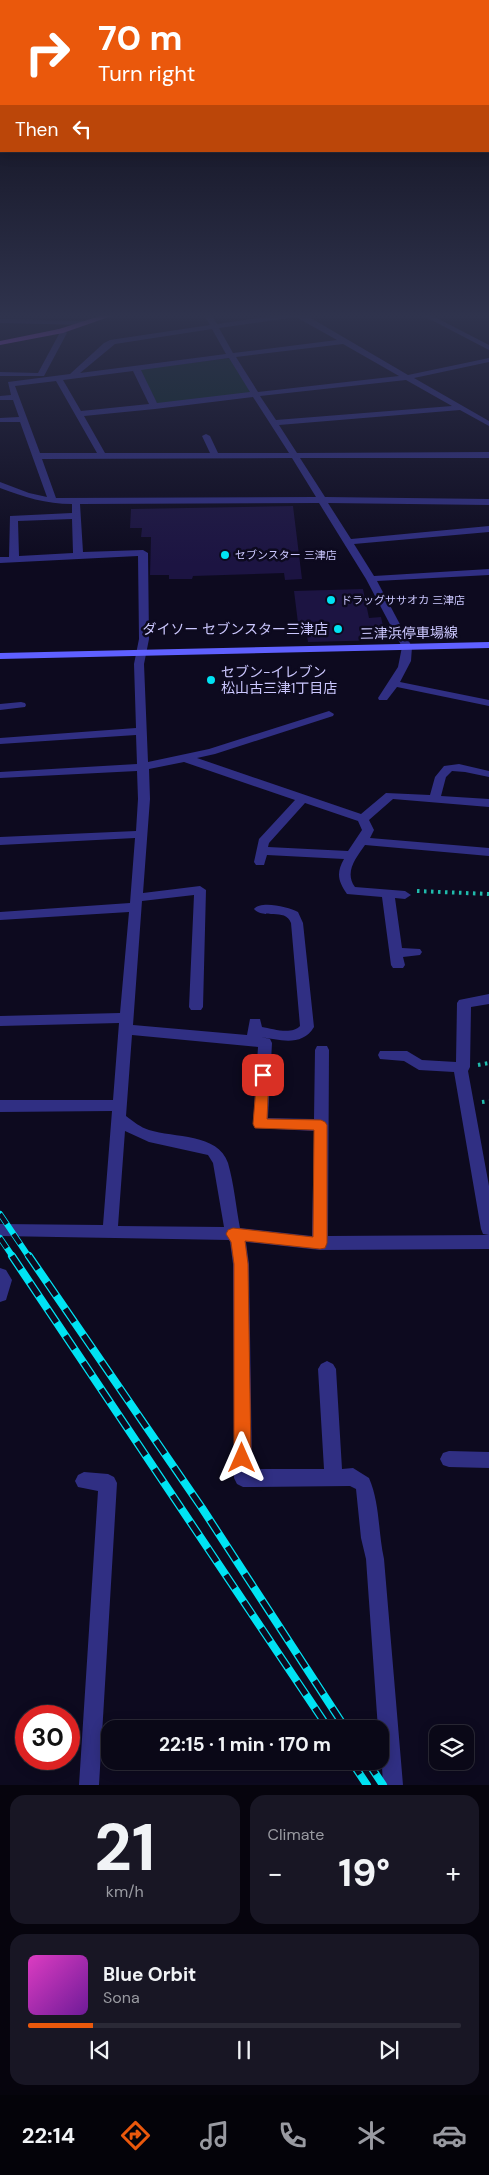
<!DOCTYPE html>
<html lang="en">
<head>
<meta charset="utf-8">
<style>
  :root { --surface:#0a0817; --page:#181624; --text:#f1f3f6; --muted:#999aa1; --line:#2a2936; --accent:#ea580c }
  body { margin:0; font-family:"DM Sans","Noto Sans JP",sans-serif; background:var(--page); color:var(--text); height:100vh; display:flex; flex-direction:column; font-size:19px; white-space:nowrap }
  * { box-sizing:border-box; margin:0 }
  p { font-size:16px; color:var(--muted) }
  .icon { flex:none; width:28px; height:28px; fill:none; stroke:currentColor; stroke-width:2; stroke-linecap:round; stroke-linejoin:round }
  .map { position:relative; height:1785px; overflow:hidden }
  .sheet { display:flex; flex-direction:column; gap:10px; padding:10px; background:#06040d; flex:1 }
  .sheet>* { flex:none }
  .guide { position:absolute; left:0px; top:0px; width:490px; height:152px; box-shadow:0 2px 12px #0003,0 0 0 1px var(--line); background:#ea580c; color:#fff; overflow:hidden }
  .tools { position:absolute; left:429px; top:1725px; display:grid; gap:10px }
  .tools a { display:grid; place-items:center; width:45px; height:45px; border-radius:10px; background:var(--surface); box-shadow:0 2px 12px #0003,0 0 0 1px var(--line); font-size:25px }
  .speed { position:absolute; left:15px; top:1705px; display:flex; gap:10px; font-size:25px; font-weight:700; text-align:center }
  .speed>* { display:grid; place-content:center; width:65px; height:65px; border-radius:50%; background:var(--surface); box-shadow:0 2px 12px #0003,0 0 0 1px var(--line); line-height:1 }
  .speed .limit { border:8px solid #d22; background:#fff; color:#111 }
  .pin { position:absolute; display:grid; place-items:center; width:42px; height:42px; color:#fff; margin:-21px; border-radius:10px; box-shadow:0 2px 8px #0006 }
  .me { position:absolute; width:55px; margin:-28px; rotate:0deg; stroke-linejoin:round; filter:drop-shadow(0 0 4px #0008) }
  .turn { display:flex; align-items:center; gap:18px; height:105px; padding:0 15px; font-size:22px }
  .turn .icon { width:65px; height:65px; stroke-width:2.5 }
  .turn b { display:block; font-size:35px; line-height:42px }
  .then { display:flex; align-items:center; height:48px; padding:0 15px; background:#0003; gap:10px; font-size:19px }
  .big { font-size:38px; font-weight:700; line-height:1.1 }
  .sheet .tile { flex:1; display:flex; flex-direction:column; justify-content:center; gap:8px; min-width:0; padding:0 18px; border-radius:15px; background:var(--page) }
  .sheet .dial { align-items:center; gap:0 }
  .dial b { font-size:65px; line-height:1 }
  .song { display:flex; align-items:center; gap:15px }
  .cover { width:60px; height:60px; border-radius:8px; background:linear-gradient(135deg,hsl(310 70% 55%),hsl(280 70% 35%)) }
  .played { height:5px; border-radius:2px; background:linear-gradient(90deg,var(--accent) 15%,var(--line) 15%) }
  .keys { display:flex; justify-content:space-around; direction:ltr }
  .heat { display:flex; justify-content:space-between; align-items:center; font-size:28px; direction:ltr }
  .sheet .tiles { flex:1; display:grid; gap:10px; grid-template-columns:1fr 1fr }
  .tile:last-child { grid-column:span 2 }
  .trip { position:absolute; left:101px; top:1720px; width:288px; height:50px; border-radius:15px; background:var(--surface); box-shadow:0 2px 12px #0003,0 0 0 1px var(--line); font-weight:700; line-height:50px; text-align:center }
  .menu { display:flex; height:80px; justify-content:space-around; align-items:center; background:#040309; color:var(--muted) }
  .menu .icon { width:35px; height:35px }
  .menu .on { color:var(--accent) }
  .menu b { font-size:22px; color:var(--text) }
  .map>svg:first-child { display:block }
  .green { fill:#0c2a28 }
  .building { fill:#1c1442 }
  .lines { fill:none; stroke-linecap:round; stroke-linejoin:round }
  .path { stroke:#20bbac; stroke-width:4; stroke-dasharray:2.5 4.5; stroke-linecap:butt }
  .minor { fill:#302f83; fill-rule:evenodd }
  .tertiary { fill:#302f83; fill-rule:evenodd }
  .secondary { fill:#5f60ff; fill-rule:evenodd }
  .primary { fill:#b74fff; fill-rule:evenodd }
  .rail-far1-casing { stroke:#00e3f3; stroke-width:6 }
  .rail-casing { stroke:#00e3f3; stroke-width:8 }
  .rail-far1 { stroke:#0d0a1f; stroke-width:4.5; stroke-dasharray:12; stroke-linecap:butt }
  .rail { stroke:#0d0a1f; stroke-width:5.5; stroke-dasharray:16; stroke-linecap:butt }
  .route { fill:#ea580c; stroke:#983908 }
  .poi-dot { fill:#00e3f3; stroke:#0d0a1f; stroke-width:2 }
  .labels { text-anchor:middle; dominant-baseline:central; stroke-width:5; stroke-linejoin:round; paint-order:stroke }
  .far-poi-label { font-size:11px; fill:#ccc8ff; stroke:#0d0a1f; text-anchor:start }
  .poi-label { font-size:14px; fill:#ccc8ff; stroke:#0d0a1f; text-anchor:end }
  .street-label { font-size:14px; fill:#ccc8ff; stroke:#0d0a1f }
</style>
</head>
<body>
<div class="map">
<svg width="489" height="1785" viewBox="0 0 489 1785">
  <rect width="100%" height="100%" fill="#0d0a1f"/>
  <path class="green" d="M 232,358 L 253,395 L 158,405 L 139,369 Z"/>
  <path class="building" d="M 293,506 L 302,579 L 285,580 L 284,573 L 193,576 L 192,579 L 169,579 L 169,575 L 150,575 L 151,537 L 141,537 L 142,528 L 130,528 L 131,509 Z
    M 363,589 L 369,618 L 381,617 L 386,640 L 308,642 L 306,630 L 299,631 L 294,591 Z"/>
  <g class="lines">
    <path class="path" d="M 417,891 L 489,894
      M 478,1065 L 489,1063
      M 482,1102 L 489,1101"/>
    <path class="minor" d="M 204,314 L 211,314 L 217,324 L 286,314 L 304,314 L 408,375 L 489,358 L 489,362 L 414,378 L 489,421 L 489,426 L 460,410 L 279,425 L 297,453 L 489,452 L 489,458 L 300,458 L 325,497 L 489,499 L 489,505 L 328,503 L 351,539 L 489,526 L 489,532 L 354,544 L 374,576 L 489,569 L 489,575 L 377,581 L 412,647 L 411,661 L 400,682 L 489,700 L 489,706 L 397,687 L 387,700 L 379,700 L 378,698 L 398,667 L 402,647 L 366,579 L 319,503 L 80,504 L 83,552 L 143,550 L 148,553 L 149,639 L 144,664 L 148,762 L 209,749 L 329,711 L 334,714 L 333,716 L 215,754 L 197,758 L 361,814 L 386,793 L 430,795 L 435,777 L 444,766 L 459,764 L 489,771 L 489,777 L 465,772 L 452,771 L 446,777 L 441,796 L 489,799 L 489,807 L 393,799 L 369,820 L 374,830 L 370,838 L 489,848 L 489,856 L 365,845 C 356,858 344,872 355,887 L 405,891 L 411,895 L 405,899 L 395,898 L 402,948 L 420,949 L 422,952 L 420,955 L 403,957 L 405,965 L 403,968 L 393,968 L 391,965 L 382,897 L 347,894 C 338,881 336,873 344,859 L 267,855 L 264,865 L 256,865 L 254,862 L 259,839 L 295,800 L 184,762 L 149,769 L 150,799 L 143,893 L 200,886 L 206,890 L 203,1007 L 201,1010 L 191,1010 L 189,1007 L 194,895 L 142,901 L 133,1025 L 247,1035 L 250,1019 L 260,1019 L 262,1027 C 273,1029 292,1035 300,1026 L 291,923 C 285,907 263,920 254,909 C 261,900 289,907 298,912 L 303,923 L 314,1027 C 302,1047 280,1040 261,1037 L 270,1039 L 272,1043 L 268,1118 L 314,1119 L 315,1050 L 317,1046 L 327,1046 L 329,1050 L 328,1236 L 489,1235 L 483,1234 L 481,1229 L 454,1072 L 419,1070 L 404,1061 L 380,1059 L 378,1055 L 380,1051 L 407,1051 L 422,1060 L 456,1062 L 457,1003 L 459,1000 L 489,994 L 489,1004 L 471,1007 L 470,1067 L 468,1071 L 489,1186 L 489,1249 L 320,1250 L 246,1242 L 249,1264 L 252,1469 L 324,1469 L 318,1369 L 321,1364 L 327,1361 L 333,1364 L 336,1369 L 342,1469 L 353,1468 L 369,1478 C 380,1503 378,1532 384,1559 L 403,1785 L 383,1785 L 380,1729 L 378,1729 L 366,1559 L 361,1538 L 356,1489 L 350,1486 L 243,1487 L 237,1484 L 234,1478 L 233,1264 L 230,1242 L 229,1240 L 0,1236 L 0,1224 L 103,1225 L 112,1111 L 0,1112 L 0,1100 L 113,1100 L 119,1023 L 0,1026 L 0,1016 L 120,1013 L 129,912 L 0,920 L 0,912 L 130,903 L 135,838 L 0,845 L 0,837 L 136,831 L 138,799 L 137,771 L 0,778 L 0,772 L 137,764 L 136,735 L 0,744 L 0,738 L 136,728 L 134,664 L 139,639 L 138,556 L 0,563 L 0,557 L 9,557 L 10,516 L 72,513 L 72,504 C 46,504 24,497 0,488 L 0,482 L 29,493 L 47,497 L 20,422 L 0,422 L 0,418 L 19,417 L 13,400 L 0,400 L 0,396 L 11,395 L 8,382 L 70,374 L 104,343 L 110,340 L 210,325 ZM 296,317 L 337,340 L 233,353 L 219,328 ZM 212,329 L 226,354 L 80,373 L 115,344 ZM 343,344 L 399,376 L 258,392 L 236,357 ZM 229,358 L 250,392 L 157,403 L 141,370 ZM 133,371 L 149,404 L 81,411 L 63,380 ZM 406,380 L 452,406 L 276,420 L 260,396 ZM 56,381 L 97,453 L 40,453 L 15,386 ZM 253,397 L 289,453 L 218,453 L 210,436 L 206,434 L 202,436 L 210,453 L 105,453 L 84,416 L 155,409 ZM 292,458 L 316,497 L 56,498 L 42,459 ZM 72,519 L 73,553 L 19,556 L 18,521 ZM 305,803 L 358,821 L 362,830 L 348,851 L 268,847 L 269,843 ZM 132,1035 L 258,1047 L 253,1124 L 255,1128 L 314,1131 L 312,1236 L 240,1228 C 236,1207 234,1184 228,1163 C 218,1133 174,1138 149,1130 C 140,1127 134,1122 126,1116 ZM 125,1131 L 149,1142 L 208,1155 L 213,1163 L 224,1227 L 118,1226 Z
      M 0,319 L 86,321 L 90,323 L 86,325 L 0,323 Z
      M 57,329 L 63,329 L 67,333 L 44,376 L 0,376 L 0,372 L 38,373 L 59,334 L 56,331 Z
      M 21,702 L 25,703 L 26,705 L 25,707 L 0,710 L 0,704 Z
      M 0,1268 L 6,1270 L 12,1280 L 6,1300 L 0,1302 Z
      M 449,1451 L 489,1452 L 489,1468 L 449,1467 L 443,1465 L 440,1459 L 443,1453 Z
      M 84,1472 L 108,1474 L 114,1477 L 117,1483 L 99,1785 L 79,1785 L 98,1491 L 78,1487 L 75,1481 L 78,1475 Z"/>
    <path class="tertiary" d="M 420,314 L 429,314 L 489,345 L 489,350 Z"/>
    <path class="secondary" d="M 489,642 L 489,648 L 0,659 L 0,653 Z"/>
    <path class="primary" d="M 106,314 L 117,314 L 63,333 L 0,345 L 0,341 L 59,329 Z"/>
    <g class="rail-far1-casing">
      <path id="rail-far1" d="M 0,1214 L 29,1257
        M 0,1238 L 13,1257"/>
    </g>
    <g class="rail-casing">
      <path id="rail" d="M 12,1256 L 329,1729
        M 29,1256 L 202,1508 L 346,1729
        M 351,1761 L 367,1785
        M 367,1761 L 383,1785"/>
    </g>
    <use href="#rail-far1" class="rail-far1"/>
    <use href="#rail" class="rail"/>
  </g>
  <linearGradient id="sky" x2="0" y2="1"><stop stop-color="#070611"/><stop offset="0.56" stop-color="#2f334d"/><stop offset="1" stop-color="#2f334d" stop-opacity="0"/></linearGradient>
  <rect width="489" height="564" fill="url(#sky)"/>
  <path class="route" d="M 263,1070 L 268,1072 L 269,1075 L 267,1119 L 321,1120 L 325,1122 L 327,1125 L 327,1243 L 325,1248 L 320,1249 L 245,1241 L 248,1264 L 251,1458 L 248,1464 L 242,1466 L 237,1464 L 234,1458 L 234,1264 L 231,1242 L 226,1234 L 228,1230 L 233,1228 L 313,1237 L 314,1130 L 255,1128 L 253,1124 L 257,1075 L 258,1072 Z"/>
  <g class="poi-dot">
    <circle cx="225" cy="555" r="5"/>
    <circle cx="331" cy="600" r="5"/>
    <circle cx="338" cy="629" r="5"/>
    <circle cx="211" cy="680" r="5"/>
  </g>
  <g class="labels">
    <g class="far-poi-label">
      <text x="235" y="555">セブンスター 三津店</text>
      <text x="341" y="600">ドラッグササオカ 三津店</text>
    </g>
    <g class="poi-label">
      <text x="328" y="629">ダイソー セブンスター三津店</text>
      <text x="221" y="672" text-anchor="start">セブン-イレブン<tspan x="221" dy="16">松山古三津1丁目店</tspan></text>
    </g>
    <g class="street-label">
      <text transform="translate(409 633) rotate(-1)">三津浜停車場線</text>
    </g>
  </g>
</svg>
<div class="tools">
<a><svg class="icon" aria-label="layers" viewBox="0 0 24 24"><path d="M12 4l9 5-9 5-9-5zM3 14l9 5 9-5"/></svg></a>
</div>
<div class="speed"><div class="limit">30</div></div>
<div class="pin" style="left:263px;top:1075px;background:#d93025"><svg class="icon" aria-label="arrive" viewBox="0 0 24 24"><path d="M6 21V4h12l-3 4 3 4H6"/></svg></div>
<svg class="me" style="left:242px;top:1458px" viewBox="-20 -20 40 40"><path d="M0-17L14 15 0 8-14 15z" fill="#ea580c" stroke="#fff" stroke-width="4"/></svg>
<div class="trip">22:15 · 1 min · 170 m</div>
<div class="guide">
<div class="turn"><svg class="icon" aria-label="right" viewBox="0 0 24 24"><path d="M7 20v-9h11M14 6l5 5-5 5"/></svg><div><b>70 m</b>Turn right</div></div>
<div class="then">Then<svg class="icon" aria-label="left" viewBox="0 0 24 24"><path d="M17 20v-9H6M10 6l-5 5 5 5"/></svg></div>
</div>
</div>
<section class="sheet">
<div class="tiles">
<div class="tile dial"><b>21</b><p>km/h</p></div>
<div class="tile"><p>Climate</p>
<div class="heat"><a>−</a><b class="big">19°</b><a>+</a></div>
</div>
<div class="tile">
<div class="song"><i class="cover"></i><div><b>Blue Orbit</b><p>Sona</p></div></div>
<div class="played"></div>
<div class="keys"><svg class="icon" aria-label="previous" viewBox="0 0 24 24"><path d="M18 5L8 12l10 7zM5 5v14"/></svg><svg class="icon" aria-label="pause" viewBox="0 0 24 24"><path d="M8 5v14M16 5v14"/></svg><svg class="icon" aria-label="next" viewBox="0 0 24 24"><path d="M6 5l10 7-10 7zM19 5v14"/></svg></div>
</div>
</div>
</section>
<nav class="menu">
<b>22:14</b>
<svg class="icon on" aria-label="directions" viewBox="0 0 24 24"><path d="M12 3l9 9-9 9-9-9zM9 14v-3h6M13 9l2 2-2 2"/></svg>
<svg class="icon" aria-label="music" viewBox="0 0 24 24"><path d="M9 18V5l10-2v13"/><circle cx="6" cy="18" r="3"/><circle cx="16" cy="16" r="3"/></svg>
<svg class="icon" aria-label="phone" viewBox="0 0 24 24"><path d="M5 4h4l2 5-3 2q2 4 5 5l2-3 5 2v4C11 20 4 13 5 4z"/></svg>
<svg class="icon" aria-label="climate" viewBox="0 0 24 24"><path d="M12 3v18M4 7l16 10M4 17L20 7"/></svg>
<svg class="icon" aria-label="car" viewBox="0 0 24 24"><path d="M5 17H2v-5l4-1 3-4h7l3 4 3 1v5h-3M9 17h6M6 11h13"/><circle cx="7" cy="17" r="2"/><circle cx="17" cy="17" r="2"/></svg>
</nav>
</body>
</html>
